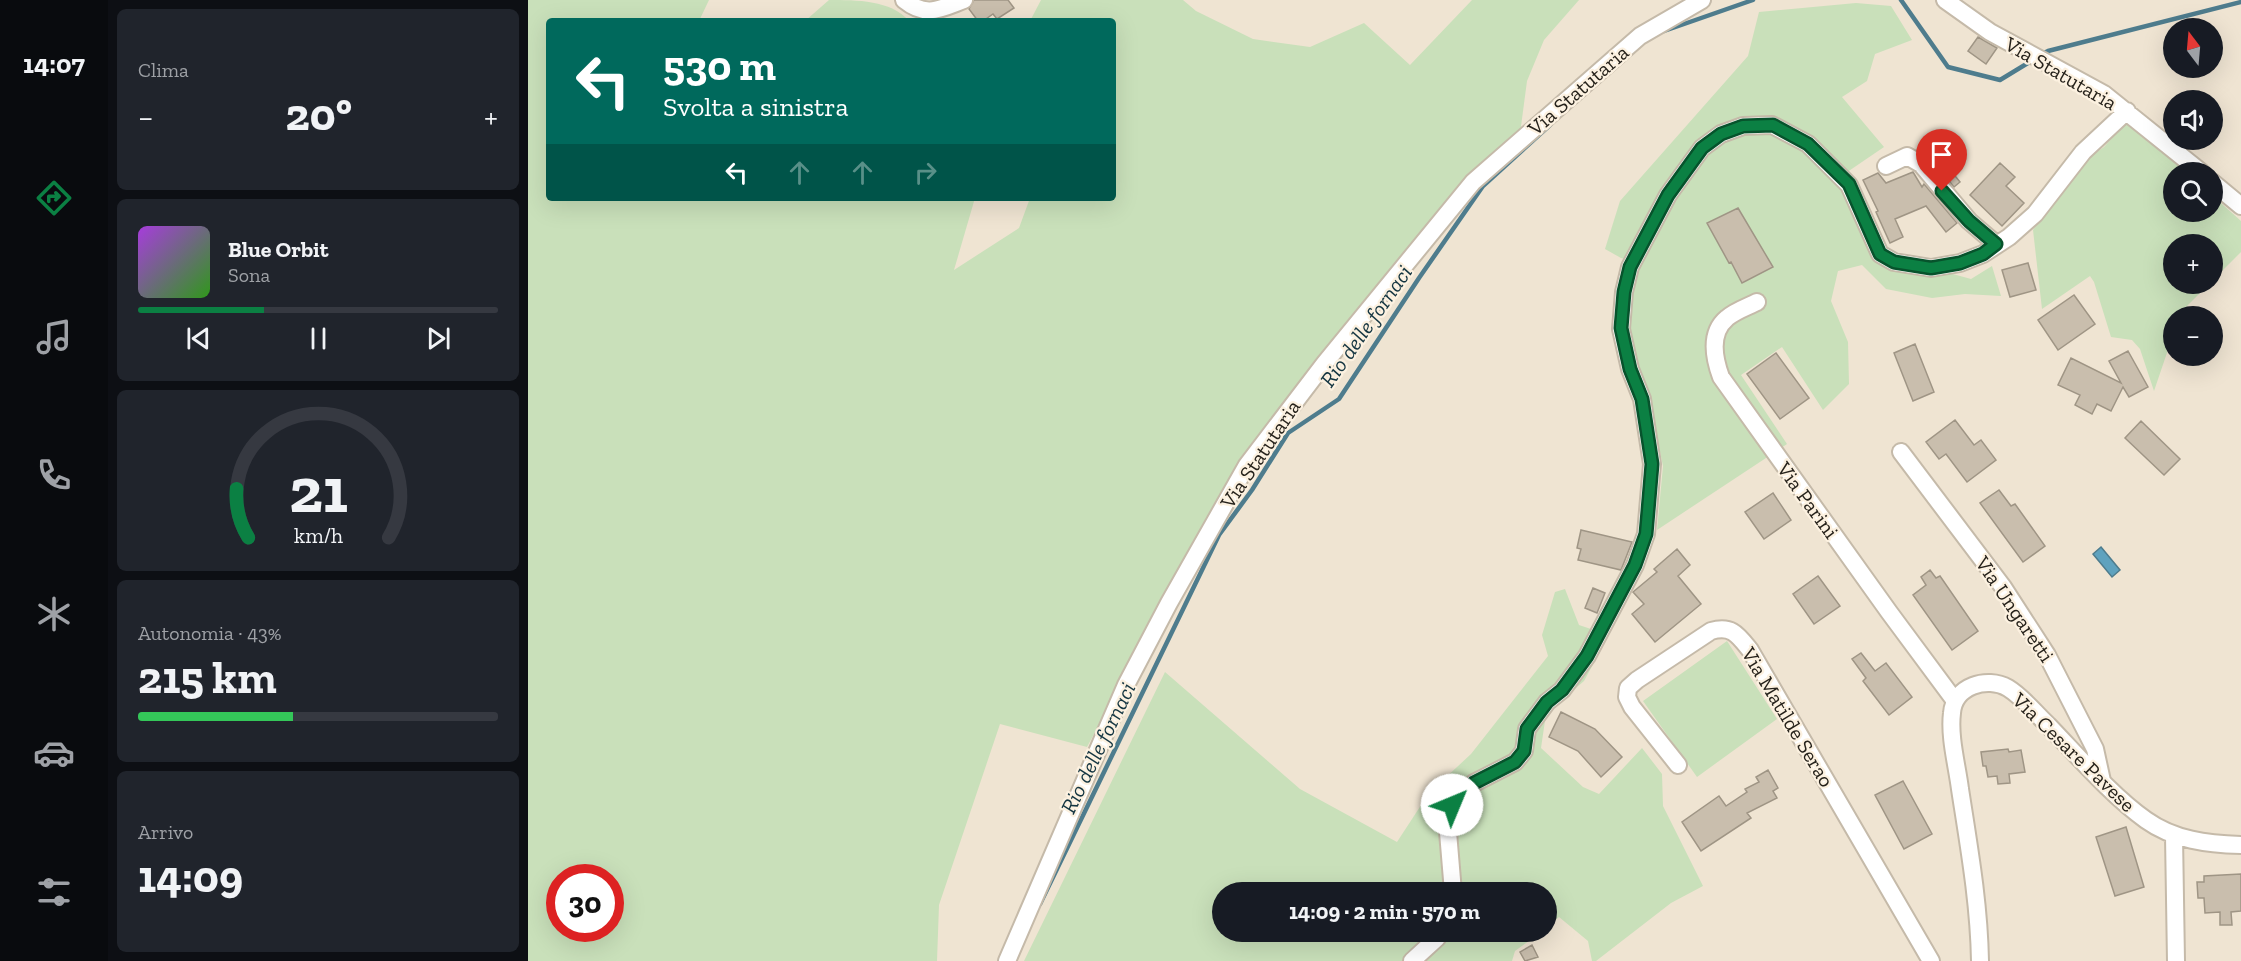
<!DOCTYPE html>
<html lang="it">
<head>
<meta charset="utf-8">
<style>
  :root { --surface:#171b24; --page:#20242c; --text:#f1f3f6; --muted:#9ea1a6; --line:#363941; --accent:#0b8043 }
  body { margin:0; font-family:"Zilla Slab",serif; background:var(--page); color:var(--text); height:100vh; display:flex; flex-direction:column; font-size:22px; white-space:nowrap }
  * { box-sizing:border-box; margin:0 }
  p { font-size:20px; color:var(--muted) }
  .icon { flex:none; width:33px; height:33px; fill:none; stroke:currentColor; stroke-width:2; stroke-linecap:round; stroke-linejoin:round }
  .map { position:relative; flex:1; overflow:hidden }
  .panel { display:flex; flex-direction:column; gap:9px; padding:9px; background:#0d0f14; width:420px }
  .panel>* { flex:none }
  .banner { position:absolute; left:18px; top:18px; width:570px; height:183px; border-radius:6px; box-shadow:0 6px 24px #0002; background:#00695c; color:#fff; overflow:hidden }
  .needle { width:39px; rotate:344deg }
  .fabs { position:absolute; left:1635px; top:18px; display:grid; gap:12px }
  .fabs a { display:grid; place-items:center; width:60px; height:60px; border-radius:50%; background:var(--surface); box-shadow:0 6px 24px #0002; font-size:30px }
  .speed { position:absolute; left:18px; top:864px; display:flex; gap:12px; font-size:30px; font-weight:700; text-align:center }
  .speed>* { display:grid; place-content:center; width:78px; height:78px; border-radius:50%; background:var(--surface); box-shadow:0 6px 24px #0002; line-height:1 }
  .speed .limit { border:9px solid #d22; background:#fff; color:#111 }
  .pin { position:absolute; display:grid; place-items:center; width:51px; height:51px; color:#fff; margin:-62px -26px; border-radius:50% 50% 50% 0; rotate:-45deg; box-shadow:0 0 6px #0007 }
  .pin .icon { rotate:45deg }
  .me { position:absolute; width:66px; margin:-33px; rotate:45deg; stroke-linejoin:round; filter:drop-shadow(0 0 4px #0008) }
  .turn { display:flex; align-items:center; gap:21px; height:126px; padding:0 18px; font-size:27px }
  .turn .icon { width:78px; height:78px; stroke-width:2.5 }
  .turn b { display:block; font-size:42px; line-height:51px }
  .lanes { display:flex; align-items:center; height:57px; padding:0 18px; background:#0003; justify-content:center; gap:30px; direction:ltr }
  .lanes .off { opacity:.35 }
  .big { font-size:45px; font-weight:700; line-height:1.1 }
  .panel .card { flex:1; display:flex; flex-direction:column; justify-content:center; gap:9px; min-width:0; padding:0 21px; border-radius:9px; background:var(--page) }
  .panel .dial { align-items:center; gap:0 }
  .dial svg { height:156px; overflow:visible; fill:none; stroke:var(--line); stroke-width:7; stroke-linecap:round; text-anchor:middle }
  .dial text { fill:var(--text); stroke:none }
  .song { display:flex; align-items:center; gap:18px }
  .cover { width:72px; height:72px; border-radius:9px; background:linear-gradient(135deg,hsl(280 70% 55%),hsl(110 70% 35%)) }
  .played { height:6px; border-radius:3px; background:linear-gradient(90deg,var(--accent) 35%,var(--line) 35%) }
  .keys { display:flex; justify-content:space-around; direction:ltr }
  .heat { display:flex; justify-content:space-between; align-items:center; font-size:33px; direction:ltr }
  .charge { height:9px; border-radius:4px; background:linear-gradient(90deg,#34c759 43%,var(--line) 0) }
  .trip { position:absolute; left:684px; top:882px; width:345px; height:60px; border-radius:30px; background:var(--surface); box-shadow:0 6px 24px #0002; font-weight:700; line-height:60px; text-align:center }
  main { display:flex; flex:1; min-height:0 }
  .tabs { display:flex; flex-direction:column; width:108px; justify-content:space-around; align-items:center; background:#090b0e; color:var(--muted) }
  .tabs .icon { width:42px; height:42px }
  .tabs .on { color:var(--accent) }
  .tabs b { font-size:27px; color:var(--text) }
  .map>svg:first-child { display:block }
  .green { fill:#c9e0ba; fill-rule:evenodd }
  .water { fill:#5fa2be; stroke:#4e7c8d; stroke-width:1.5 }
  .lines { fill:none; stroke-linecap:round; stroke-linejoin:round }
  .stream { stroke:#4e7c8d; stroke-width:4.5 }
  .building { fill:#c9bead; stroke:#9f9585; stroke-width:1.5 }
  .minor-casing { stroke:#c5baa9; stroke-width:20 }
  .minor { stroke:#fff; stroke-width:16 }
  .route-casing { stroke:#07532c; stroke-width:15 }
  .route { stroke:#0b8043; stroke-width:10 }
  .labels { text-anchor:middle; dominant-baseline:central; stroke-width:4.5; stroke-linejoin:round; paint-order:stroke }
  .street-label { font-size:21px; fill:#26221b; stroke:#fcf1e0 }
  .water-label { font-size:22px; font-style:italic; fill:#143541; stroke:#fcf1e0 }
</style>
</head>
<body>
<main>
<nav class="tabs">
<b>14:07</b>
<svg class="icon on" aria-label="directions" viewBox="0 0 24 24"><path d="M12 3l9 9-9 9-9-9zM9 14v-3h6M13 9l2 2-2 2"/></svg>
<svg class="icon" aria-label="music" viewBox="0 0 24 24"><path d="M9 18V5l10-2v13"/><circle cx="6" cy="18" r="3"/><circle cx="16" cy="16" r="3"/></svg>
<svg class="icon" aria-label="phone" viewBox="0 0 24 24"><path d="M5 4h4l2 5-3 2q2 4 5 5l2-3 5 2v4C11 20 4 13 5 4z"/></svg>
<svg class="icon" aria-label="climate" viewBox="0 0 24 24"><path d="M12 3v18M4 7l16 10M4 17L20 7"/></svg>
<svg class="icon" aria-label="car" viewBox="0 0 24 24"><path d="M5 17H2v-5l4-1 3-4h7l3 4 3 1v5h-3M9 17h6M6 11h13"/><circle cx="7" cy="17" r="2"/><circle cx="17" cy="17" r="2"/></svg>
<svg class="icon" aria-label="filters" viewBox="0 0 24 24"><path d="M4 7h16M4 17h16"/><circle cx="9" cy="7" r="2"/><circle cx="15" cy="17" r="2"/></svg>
</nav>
<section class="panel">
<div class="card"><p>Clima</p>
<div class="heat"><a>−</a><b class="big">20°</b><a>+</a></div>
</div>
<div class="card">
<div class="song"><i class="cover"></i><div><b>Blue Orbit</b><p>Sona</p></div></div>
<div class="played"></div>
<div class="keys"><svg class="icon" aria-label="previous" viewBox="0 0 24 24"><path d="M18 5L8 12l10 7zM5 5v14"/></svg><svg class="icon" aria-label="pause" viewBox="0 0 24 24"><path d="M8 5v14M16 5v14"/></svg><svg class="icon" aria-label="next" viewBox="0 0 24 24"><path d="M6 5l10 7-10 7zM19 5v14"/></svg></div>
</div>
<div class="card dial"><svg viewBox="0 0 100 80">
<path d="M14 69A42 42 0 1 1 86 69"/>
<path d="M14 69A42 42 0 0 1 8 44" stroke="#0b8043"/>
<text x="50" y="56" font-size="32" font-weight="700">21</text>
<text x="50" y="72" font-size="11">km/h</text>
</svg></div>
<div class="card"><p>Autonomia · 43%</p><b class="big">215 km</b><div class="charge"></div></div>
<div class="card"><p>Arrivo</p><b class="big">14:09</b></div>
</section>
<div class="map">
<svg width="1713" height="961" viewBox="0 0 1713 961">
  <rect width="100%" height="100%" fill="#efe4d2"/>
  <path class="green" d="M 0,0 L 181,0 L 171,21 L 21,21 L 21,198 L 447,198 L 426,270 L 491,228 L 502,198 L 585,198 L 585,21 L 502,21 L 513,0 L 655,0 L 668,11 L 725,39 L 782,47 L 836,23 L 882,65 L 944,0 L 1051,0 L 1016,40 L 999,81 L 992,134 L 939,176 L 792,355 L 712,463 L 559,747 L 472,724 L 411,905 L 409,961 L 0,961 ZM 32,878 L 82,878 L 82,928 L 32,928 Z
    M 301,0 C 329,0 363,0 381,21 L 277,21 Z
    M 1328,3 L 1363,6 L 1384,40 L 1347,54 L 1339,81 L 1314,97 L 1356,147 L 1309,179 L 1339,246 L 1352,254 L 1443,279 L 1464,266 L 1473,296 L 1437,294 L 1404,298 L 1358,289 L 1334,265 L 1310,271 L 1303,301 L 1320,342 L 1321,384 L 1295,410 L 1254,347 L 1213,375 L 1259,444 L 1129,530 L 1135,466 L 1121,400 L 1100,328 L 1104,293 L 1112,264 L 1093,258 L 1077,249 L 1092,201 L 1220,56 L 1231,12 Z
    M 1599,121 L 1657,172 L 1646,172 L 1646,212 L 1684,212 L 1685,196 L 1713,221 L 1713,252 L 1685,280 L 1684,244 L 1646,244 L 1646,284 L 1681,284 L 1649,316 L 1646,316 L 1643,341 L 1626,391 L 1612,349 L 1604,340 L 1583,337 L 1566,282 L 1562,276 L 1514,309 L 1505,230 L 1557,160 L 1576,147 Z
    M 1037,589 L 1051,625 L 1081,635 L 1056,681 L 1018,714 L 1013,748 L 1055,787 L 1071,794 L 1114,748 L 1134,774 L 1135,806 L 1175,886 L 1143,903 L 1068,961 L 1064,961 L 1060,941 L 1031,917 L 1019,927 L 1018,892 L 694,892 L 694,932 L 1013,932 L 987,951 L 984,961 L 496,961 L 637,672 L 772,789 L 869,842 L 901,793 L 943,754 L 1020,656 L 1014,635 L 1027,592 Z
    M 1199,641 L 1249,719 L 1169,777 L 1115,701 Z"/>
  <path class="water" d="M 1573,547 L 1592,570 L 1584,577 L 1565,554 Z"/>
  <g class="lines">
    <path class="stream" d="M 1373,0 L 1420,67 L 1472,80 L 1505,60
      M 1136,31 L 1225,0
      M 1512,55 L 1520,51 L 1713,2
      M 512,904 L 691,535 L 724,490 L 760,433 L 811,399 L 891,278 L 955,186 L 1022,125"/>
  </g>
  <path class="building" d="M 446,0 L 480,0 L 486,8 L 469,19 L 465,14 L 455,21 L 450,21 L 441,9 Z
    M 1450,37 L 1469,48 L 1458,64 L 1440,51 Z
    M 1472,163 L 1487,177 L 1478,186 L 1496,203 L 1474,226 L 1442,195 Z
    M 1419,166 L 1432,182 L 1426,187 L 1413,171 Z
    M 1385,172 L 1394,187 L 1396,184 L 1429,223 L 1418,232 L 1398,206 L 1367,219 L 1375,237 L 1362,243 L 1348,212 L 1350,211 L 1335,180 L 1350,173 L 1358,183 Z
    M 1210,208 L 1245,267 L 1214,283 L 1203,262 L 1201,263 L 1179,223 Z
    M 1500,263 L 1508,290 L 1482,297 L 1474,270 Z
    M 1546,295 L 1567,324 L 1530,350 L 1510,320 Z
    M 1387,344 L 1406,392 L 1385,401 L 1366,353 Z
    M 1600,351 L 1620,387 L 1601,397 L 1595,387 L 1583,411 L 1569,404 L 1564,414 L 1547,405 L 1552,395 L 1530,385 L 1543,358 L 1593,383 L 1581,361 Z
    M 1248,353 L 1281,398 L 1252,419 L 1219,374 Z
    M 1427,420 L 1446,445 L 1453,440 L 1468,460 L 1439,482 L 1418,454 L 1411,459 L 1398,442 Z
    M 1613,421 L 1652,459 L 1636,475 L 1597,438 Z
    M 1471,490 L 1483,506 L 1487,504 L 1517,546 L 1495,562 L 1452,503 Z
    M 1245,493 L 1263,520 L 1236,539 L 1217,512 Z
    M 1053,530 L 1104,542 L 1093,570 L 1050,560 L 1053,549 L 1049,548 Z
    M 1149,549 L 1162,565 L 1150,576 L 1173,604 L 1127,642 L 1104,614 L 1116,604 L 1105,592 L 1129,572 L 1126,569 Z
    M 1402,570 L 1408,578 L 1412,576 L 1450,631 L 1424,650 L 1385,595 L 1398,585 L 1393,577 Z
    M 1290,576 L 1312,606 L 1286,624 L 1265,594 Z
    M 1065,588 L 1077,593 L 1069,613 L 1057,608 Z
    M 1333,653 L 1347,671 L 1358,663 L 1384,697 L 1361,715 L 1335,681 L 1338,678 L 1324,659 Z
    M 1033,712 L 1067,729 L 1094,757 L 1073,777 L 1050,751 L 1021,737 Z
    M 1480,749 L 1481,752 L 1493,750 L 1497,772 L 1481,774 L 1482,783 L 1470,784 L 1469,776 L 1460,777 L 1458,766 L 1455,766 L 1453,752 Z
    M 1240,770 L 1250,788 L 1245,791 L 1249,798 L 1219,813 L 1223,818 L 1173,851 L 1154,822 L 1191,796 L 1198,806 L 1219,792 L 1217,789 L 1231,782 L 1228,777 Z
    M 1375,781 L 1404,834 L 1376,849 L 1347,795 Z
    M 1598,827 L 1616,887 L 1587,896 L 1568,837 Z
    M 1713,874 L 1713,911 L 1703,912 L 1704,925 L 1692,925 L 1692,912 L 1677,913 L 1676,898 L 1670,898 L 1669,882 L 1676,882 L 1676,876 Z
    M 1004,945 L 1010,957 L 997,961 L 992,952 Z"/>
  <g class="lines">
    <g class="minor-casing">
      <path id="minor" d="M 376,0 C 398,18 412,9 436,0
        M 1417,0 L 1462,32 L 1576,94 L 1673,172
        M 1358,166 L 1379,156 L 1393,164 L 1441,221 L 1468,244
        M 1684,182 L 1713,206
        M 1229,302 C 1219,307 1207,311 1199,318 C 1181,333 1186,358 1193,377 L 1361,612 L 1427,701
        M 1373,452 L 1475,587 L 1519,655 L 1567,749 L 1574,781
        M 1150,765 L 1104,707 L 1099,697 L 1100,688 L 1109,680 L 1183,631 C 1204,625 1210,635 1222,650 L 1403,961
        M 1646,836 L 1648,961
        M 925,892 L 919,820 L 924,805 L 946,783 L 987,762 L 996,751 L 999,729 L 1019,702 L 1034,690 L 1059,656 L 1107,565 L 1118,534 L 1124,464 L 1114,399 L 1102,369 L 1093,329 L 1096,292 L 1102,267 L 1140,195 L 1174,148 L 1193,134 L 1215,126 L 1244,125 L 1280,144 L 1321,185 L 1352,254 L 1366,262 L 1403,268 L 1432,263 L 1455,254 L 1481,237 L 1507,214 L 1555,152 L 1599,111
        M 479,961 L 598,685 L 641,603 L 719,465 L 796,364 L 945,182 L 1112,36 L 1174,0
        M 884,961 L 909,938 L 912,932
        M 1452,961 C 1451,903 1441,847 1432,789 C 1429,765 1421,737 1424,713 C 1426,686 1459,676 1480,688 C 1495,697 1507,713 1520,725 C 1550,756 1583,795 1618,820 C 1646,840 1679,844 1713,845"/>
    </g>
    <use href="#minor" class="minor"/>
  </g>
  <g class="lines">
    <g class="route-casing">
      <path id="route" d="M 924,805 L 946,783 L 987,762 L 996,751 L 999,729 L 1019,702 L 1034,690 L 1059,656 L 1107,565 L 1118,534 L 1124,464 L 1114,399 L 1102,369 L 1093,328 L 1096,292 L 1102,267 L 1140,195 L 1174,148 L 1193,134 L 1215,126 L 1245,125 L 1280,144 L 1321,184 L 1352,254 L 1366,262 L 1403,268 L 1432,263 L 1455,254 L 1468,244 L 1441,221 L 1414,191"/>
    </g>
    <use href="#route" class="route"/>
  </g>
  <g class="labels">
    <g class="street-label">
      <text transform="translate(1533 73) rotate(30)">Via Statutaria</text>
      <text transform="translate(1050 90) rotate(-41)">Via Statutaria</text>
      <text transform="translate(732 454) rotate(-56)">Via Statutaria</text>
      <text transform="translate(1280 500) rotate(54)">Via Parini</text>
      <text transform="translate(1487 609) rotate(56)">Via Ungaretti</text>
      <text transform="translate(1260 717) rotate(59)">Via Matilde Serao</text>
      <text transform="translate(1546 752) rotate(44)">Via Cesare Pavese</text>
    </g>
    <g class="water-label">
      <text transform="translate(838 326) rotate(-55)">Rio delle fornaci</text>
      <text transform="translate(570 748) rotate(-64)">Rio delle fornaci</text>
    </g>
  </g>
</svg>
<div class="fabs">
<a><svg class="needle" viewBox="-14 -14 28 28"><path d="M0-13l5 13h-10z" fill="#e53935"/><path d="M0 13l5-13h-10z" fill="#9ea1a6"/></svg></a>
<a><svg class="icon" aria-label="sound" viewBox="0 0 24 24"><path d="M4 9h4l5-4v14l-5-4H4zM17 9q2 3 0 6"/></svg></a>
<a><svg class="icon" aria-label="search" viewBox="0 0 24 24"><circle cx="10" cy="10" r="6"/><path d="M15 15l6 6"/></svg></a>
<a>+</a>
<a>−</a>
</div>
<div class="speed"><div class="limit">30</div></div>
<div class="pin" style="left:1414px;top:191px;background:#d93025"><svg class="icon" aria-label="arrive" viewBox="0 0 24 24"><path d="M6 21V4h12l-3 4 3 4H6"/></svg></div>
<svg class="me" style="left:924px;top:805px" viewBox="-20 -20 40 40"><circle r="19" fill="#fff"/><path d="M0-13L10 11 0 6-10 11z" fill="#0b8043"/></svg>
<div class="trip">14:09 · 2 min · 570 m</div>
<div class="banner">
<div class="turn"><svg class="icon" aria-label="left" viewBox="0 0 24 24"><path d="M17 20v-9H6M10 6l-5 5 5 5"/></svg><div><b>530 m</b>Svolta a sinistra</div></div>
<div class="lanes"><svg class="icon" aria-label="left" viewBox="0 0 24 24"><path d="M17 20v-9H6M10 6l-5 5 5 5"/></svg><svg class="icon off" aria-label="ahead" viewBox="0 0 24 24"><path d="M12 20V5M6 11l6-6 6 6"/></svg><svg class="icon off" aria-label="ahead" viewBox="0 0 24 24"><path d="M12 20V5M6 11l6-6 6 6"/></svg><svg class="icon off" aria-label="right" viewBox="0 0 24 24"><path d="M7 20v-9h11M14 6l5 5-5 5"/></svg></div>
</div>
</div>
</main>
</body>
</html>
